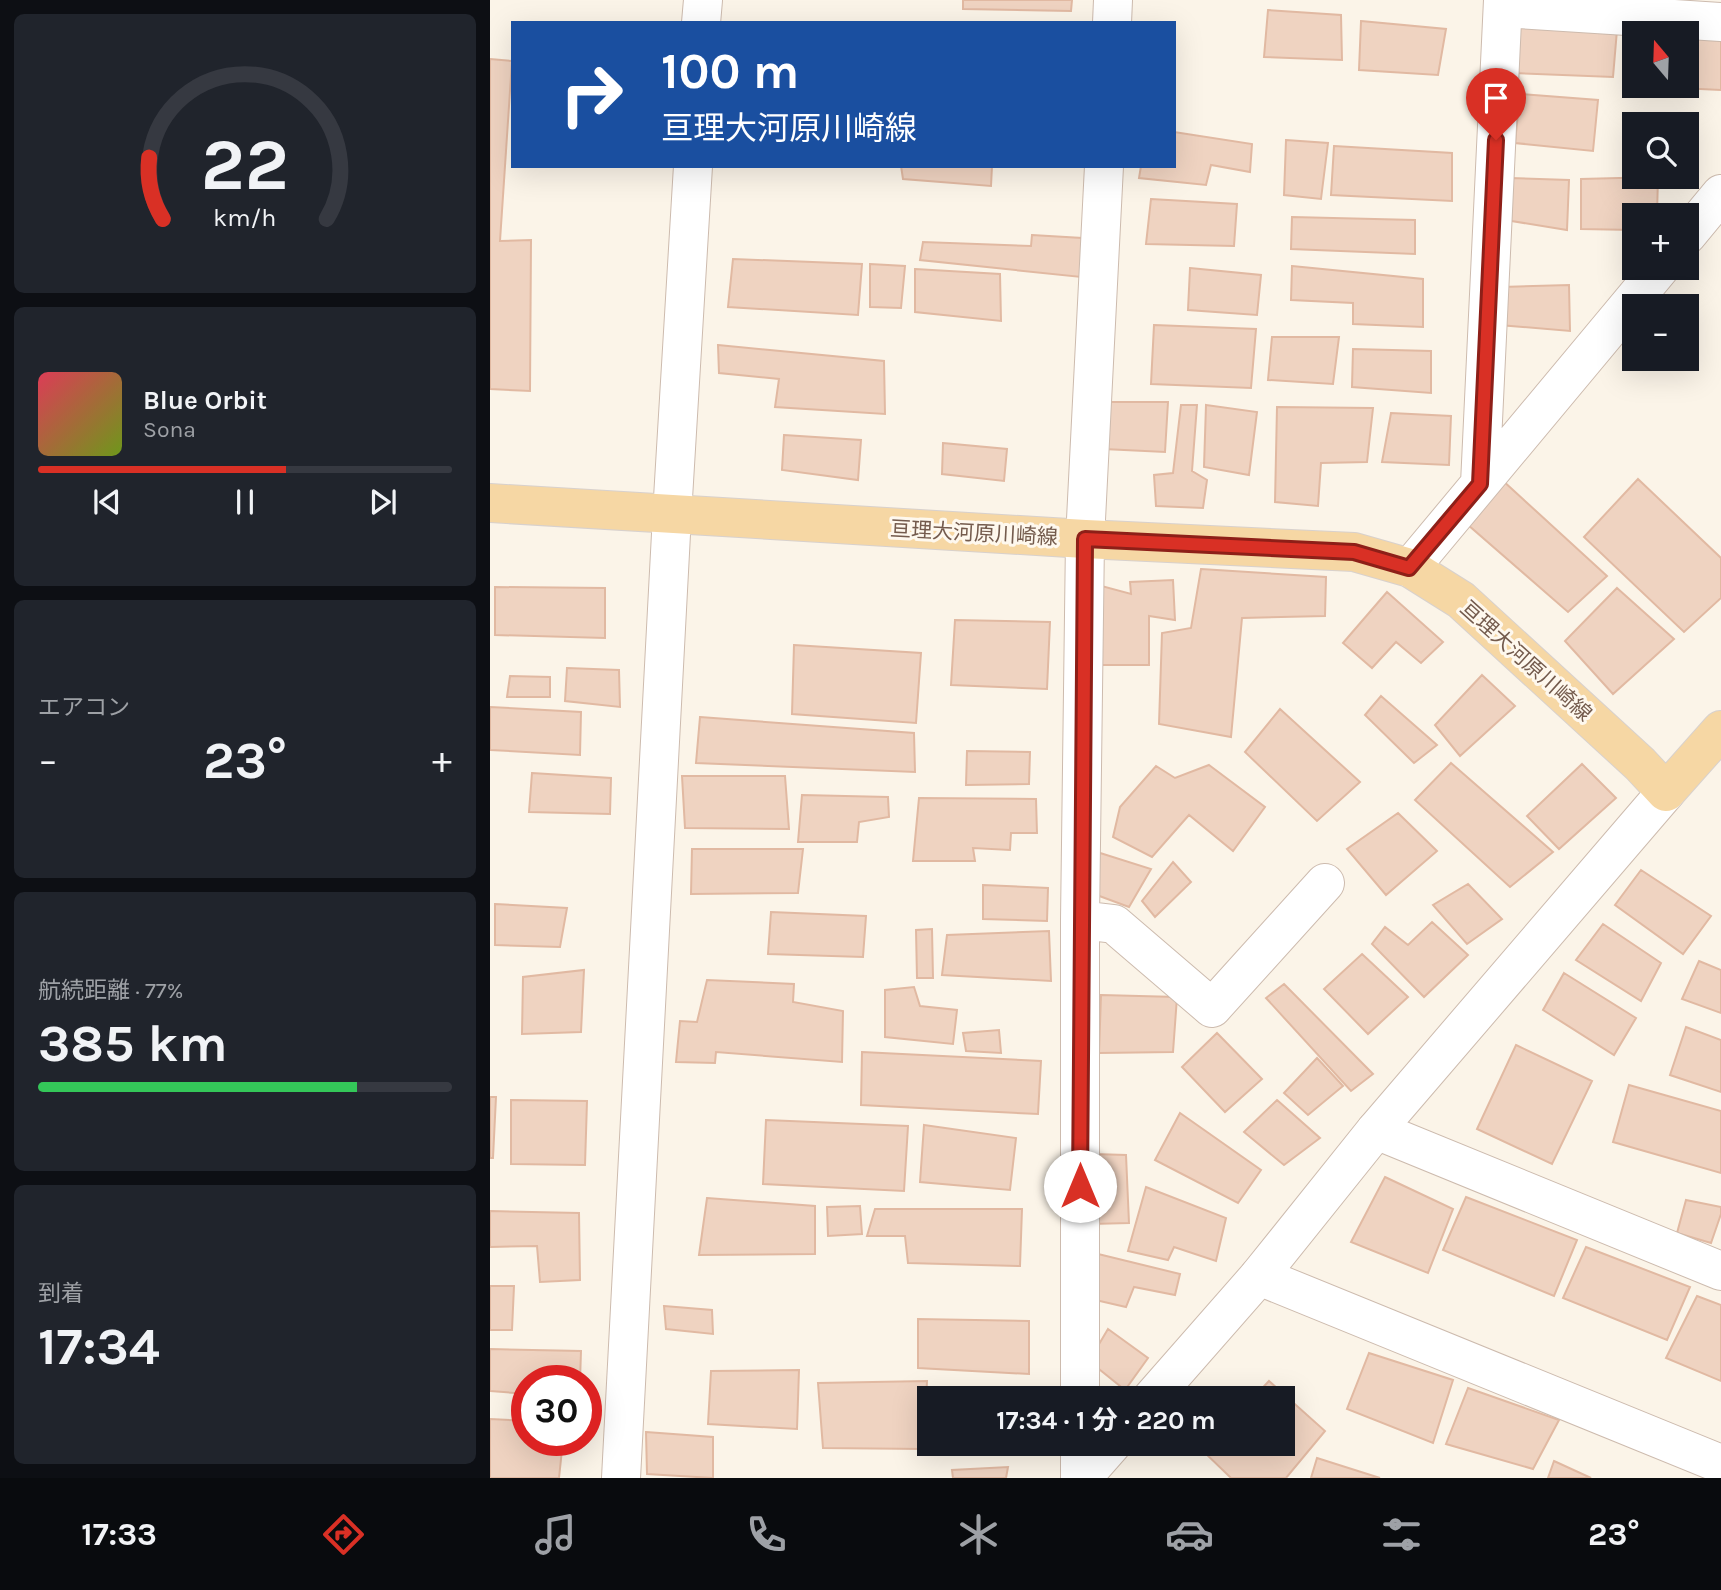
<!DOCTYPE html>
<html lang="ja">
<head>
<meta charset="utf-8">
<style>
  :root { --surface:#171b24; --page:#20242c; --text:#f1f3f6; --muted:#9ea1a6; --line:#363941; --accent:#d93025 }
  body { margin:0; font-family:Karla,"Noto Sans JP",sans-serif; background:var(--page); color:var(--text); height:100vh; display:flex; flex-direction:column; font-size:26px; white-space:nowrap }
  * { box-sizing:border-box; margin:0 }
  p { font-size:23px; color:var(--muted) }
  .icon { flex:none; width:38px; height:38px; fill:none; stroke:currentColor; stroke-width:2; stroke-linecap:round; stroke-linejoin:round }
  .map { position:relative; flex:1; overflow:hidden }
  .panel { display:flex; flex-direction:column; gap:14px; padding:14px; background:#0d0f14; width:490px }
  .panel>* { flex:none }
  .banner { position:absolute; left:21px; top:21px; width:665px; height:147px; border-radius:0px; box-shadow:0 7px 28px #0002; background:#1a4fa0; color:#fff; overflow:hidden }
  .needle { width:46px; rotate:341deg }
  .buttons { position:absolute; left:1132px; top:21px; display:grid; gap:14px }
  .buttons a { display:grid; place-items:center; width:77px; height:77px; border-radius:0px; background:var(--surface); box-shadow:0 7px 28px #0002; font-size:35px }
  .speed { position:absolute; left:21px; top:1365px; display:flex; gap:14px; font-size:35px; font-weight:700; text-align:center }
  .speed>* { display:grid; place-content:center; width:91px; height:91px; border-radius:50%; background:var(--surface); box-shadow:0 7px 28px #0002; line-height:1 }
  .speed .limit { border:10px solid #d22; background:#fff; color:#111 }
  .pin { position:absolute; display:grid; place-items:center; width:60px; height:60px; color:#fff; margin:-72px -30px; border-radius:50% 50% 50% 0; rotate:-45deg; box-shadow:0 0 7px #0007 }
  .pin .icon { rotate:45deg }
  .me { position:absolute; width:77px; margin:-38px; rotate:0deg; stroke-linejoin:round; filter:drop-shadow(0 0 5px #0008) }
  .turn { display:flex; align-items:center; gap:24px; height:147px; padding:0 35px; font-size:32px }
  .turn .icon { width:91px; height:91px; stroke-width:2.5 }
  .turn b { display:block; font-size:49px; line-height:60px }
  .big { font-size:52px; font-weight:700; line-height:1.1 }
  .panel .widget { flex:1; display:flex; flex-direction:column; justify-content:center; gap:10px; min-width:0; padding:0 24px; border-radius:10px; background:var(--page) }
  .panel .dial { align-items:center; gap:0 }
  .dial svg { height:182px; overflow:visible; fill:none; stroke:var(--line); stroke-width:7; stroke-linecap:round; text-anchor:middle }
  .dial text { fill:var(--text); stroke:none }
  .song { display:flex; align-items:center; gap:21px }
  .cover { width:84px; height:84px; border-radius:10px; background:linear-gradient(135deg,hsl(350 70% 55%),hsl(80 70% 35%)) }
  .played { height:7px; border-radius:4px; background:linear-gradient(90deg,var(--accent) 60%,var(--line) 60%) }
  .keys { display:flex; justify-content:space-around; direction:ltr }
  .heat { display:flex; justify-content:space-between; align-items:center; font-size:38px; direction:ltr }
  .charge { height:10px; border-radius:5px; background:linear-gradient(90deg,#34c759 77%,var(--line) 0) }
  .trip { position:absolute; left:427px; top:1386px; width:378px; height:70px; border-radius:0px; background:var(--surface); box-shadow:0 7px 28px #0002; font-weight:700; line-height:70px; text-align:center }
  .tabs { display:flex; height:112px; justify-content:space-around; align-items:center; background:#090b0e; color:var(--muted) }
  .tabs .icon { width:49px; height:49px }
  .tabs .active { color:var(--accent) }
  .tabs b { font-size:32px; color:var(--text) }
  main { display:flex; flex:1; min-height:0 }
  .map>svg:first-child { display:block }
  .building { fill:#efd3c1; stroke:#e1b9a2; stroke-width:2 }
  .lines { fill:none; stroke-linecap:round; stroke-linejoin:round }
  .minor-casing { stroke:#cdbbae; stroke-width:40 }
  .tertiary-casing { stroke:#cdbbae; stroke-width:40 }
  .primary-casing { stroke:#d8d1cd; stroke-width:40 }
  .minor { stroke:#fff; stroke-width:38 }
  .tertiary { stroke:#fff; stroke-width:38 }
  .primary { stroke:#f6d7a4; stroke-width:38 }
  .route-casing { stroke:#8d1f18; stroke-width:18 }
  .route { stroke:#d93025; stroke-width:12 }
  .labels { text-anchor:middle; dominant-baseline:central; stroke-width:6; stroke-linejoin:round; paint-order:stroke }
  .street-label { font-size:21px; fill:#745b4d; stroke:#fef8ee }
</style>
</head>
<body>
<main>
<section class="panel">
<div class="widget dial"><svg viewBox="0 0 100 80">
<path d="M14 69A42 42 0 1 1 86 69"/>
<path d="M14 69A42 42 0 0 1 8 42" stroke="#d93025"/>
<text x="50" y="56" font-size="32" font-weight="700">22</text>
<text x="50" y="72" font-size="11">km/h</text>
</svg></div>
<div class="widget">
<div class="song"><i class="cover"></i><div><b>Blue Orbit</b><p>Sona</p></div></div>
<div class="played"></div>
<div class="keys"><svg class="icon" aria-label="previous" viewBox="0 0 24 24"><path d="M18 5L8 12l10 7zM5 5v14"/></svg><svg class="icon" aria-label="pause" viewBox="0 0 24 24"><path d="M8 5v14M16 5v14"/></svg><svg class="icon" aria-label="next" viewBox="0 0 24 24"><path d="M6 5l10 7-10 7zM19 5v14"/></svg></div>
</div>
<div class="widget"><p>エアコン</p>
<div class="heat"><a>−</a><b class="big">23°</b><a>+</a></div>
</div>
<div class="widget"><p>航続距離 · 77%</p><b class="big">385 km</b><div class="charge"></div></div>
<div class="widget"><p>到着</p><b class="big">17:34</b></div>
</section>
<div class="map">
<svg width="1231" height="1478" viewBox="0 0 1231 1478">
  <rect width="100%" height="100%" fill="#fbf4e8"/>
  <path class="building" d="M 473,0 L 582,0 L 581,11 L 473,9 Z
    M 778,10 L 851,15 L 852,60 L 774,57 Z
    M 871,21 L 956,29 L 948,75 L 869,70 Z
    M 1028,23 L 1127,30 L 1123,77 L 1023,73 Z
    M 1197,33 L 1231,34 L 1231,90 L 1148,86 L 1197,86 Z
    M 0,59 L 22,61 L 10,241 L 41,240 L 40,391 L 0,389 Z
    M 1030,94 L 1108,100 L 1103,151 L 1025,143 Z
    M 684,132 L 762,144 L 760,172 L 721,165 L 716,185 L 649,178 L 651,166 L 684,166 Z
    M 796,140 L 838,143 L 831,199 L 794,195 Z
    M 844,146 L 962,153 L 962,201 L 841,195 Z
    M 411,166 L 502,166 L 501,186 L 413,179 Z
    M 1168,177 L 1167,215 L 1144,215 L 1144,230 L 1091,229 L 1091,179 Z
    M 1020,178 L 1079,180 L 1077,230 L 1015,220 Z
    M 661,199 L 747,204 L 744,246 L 656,244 Z
    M 802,217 L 925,220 L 925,254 L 801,249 Z
    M 542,235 L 592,238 L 591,277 L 430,260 L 433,242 L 541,246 Z
    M 243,259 L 372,264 L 368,315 L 238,307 Z
    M 380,264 L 415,266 L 411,308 L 380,307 Z
    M 802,266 L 933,279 L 933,327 L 863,324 L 863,303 L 801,300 Z
    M 700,268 L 771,275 L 767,315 L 698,310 Z
    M 425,269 L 510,274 L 511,321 L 425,312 Z
    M 1079,285 L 1080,331 L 1009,325 L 1012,287 Z
    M 664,325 L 766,329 L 761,388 L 661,384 Z
    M 782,337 L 849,337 L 843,384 L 778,380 Z
    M 228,345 L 394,361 L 395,414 L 285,407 L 289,379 L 229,373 Z
    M 863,349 L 941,351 L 941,393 L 862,387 Z
    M 620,402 L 678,402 L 675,452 L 614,449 Z
    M 691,405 L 707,405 L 702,471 L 717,480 L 713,508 L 666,506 L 664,475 L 683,473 Z
    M 716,405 L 767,412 L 759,475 L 714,467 Z
    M 787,407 L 883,408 L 877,462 L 831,463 L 828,506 L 785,502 Z
    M 901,413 L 961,416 L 959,465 L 892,462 Z
    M 294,435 L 371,440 L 368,480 L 292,470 Z
    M 453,443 L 517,449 L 514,481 L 452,474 Z
    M 1011,479 L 1117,576 L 1078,612 L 977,524 Z
    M 1148,479 L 1231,558 L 1231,598 L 1194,632 L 1094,537 Z
    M 711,569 L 836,577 L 835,616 L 752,618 L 741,737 L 669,724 L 672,633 L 701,628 Z
    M 683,580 L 685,620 L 659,616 L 659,665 L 608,665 L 608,585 L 641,594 L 640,582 Z
    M 5,587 L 115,588 L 115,638 L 5,635 Z
    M 1127,588 L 1184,639 L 1123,694 L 1075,641 Z
    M 897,592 L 953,642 L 931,663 L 906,642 L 882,668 L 853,643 Z
    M 465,620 L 560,622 L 557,689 L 461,685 Z
    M 304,645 L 431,653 L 426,723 L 302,714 Z
    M 77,668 L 129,670 L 130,707 L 75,701 Z
    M 992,675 L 1025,706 L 970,756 L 945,725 Z
    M 20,676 L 60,677 L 60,697 L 17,697 Z
    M 891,696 L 947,745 L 924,763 L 875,715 Z
    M 0,707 L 91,712 L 90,755 L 0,750 Z
    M 790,709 L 870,782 L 827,821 L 755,752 Z
    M 210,717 L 424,733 L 425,772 L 206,763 Z
    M 477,751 L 540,752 L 539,784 L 476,785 Z
    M 961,763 L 1063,852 L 1020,887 L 925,800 Z
    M 1092,764 L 1126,798 L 1069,849 L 1037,816 Z
    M 719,765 L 775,807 L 743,851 L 699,815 L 662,857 L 623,837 L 630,807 L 666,766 L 685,778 Z
    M 42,773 L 121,778 L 120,814 L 39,812 Z
    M 192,776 L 295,776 L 299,829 L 195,828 Z
    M 312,795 L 398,797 L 399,817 L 369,822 L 367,842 L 308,842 Z
    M 429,798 L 546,799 L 547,833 L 521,833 L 520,850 L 483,848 L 485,861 L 423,861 Z
    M 908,813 L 947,851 L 896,895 L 857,849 Z
    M 202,849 L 313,849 L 308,893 L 201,894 Z
    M 607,852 L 661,869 L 639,907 L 604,894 Z
    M 683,862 L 701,882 L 665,917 L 652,901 Z
    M 1151,870 L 1221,916 L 1193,954 L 1125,905 Z
    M 978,884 L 1012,919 L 977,944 L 943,905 Z
    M 493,885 L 558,888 L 557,921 L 493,919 Z
    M 5,904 L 77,908 L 70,947 L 5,945 Z
    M 281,912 L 376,916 L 373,957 L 278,954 Z
    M 942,922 L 978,955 L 934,997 L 882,944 L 895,927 L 918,945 Z
    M 1113,924 L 1171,963 L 1151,1001 L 1086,960 Z
    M 442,929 L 443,978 L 427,978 L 426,930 Z
    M 559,931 L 561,981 L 452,975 L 457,935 Z
    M 872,954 L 918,997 L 878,1034 L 834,989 Z
    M 1209,961 L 1231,970 L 1231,1013 L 1192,999 Z
    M 94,970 L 91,1032 L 32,1034 L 33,977 Z
    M 1074,973 L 1146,1018 L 1124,1055 L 1053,1010 Z
    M 217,980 L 304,984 L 303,1002 L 353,1011 L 352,1062 L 226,1052 L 225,1063 L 186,1062 L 190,1021 L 207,1022 Z
    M 794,984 L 883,1074 L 861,1091 L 776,998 Z
    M 424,987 L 430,1006 L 467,1010 L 463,1044 L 395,1037 L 395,990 Z
    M 611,995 L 687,997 L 683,1052 L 609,1053 Z
    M 1196,1027 L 1231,1040 L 1231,1092 L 1180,1075 Z
    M 509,1030 L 511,1053 L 476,1051 L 473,1033 Z
    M 727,1033 L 772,1079 L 735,1112 L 692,1067 Z
    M 1026,1045 L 1102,1081 L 1062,1164 L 987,1129 Z
    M 372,1052 L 551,1061 L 548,1114 L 371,1105 Z
    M 827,1058 L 853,1086 L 818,1115 L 794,1093 Z
    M 1139,1085 L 1231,1111 L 1231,1173 L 1123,1142 Z
    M 0,1097 L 6,1097 L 3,1158 L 0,1158 Z
    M 21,1100 L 97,1101 L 95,1165 L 21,1164 Z
    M 787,1100 L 830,1138 L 794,1165 L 754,1132 Z
    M 690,1113 L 771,1170 L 748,1203 L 665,1160 Z
    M 276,1120 L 418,1126 L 414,1191 L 273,1184 Z
    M 434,1125 L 526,1138 L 520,1190 L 430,1182 Z
    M 603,1154 L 636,1155 L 639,1223 L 601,1224 Z
    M 895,1177 L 963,1209 L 938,1273 L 861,1242 Z
    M 656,1187 L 736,1218 L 726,1261 L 684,1247 L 678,1260 L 638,1251 Z
    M 976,1197 L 1087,1240 L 1064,1296 L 953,1250 Z
    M 217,1198 L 325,1206 L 325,1254 L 209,1255 Z
    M 1196,1200 L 1231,1207 L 1231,1214 L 1221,1243 L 1187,1233 Z
    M 370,1206 L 372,1234 L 338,1236 L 337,1207 Z
    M 385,1209 L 532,1209 L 530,1266 L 418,1263 L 415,1236 L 377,1236 Z
    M 0,1211 L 89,1213 L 90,1280 L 50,1282 L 47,1246 L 0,1247 Z
    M 1096,1247 L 1200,1287 L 1177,1340 L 1073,1298 Z
    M 604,1253 L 690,1274 L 685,1295 L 644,1287 L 636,1307 L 601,1299 Z
    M 0,1286 L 24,1286 L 22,1330 L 0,1330 Z
    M 1207,1296 L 1231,1305 L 1231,1381 L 1176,1358 Z
    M 174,1306 L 222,1310 L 223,1334 L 176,1329 Z
    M 428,1319 L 539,1321 L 539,1374 L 428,1368 Z
    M 618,1329 L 658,1358 L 635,1390 L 599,1361 Z
    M 0,1349 L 91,1351 L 90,1381 L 37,1381 L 37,1394 L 0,1391 Z
    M 879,1353 L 963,1380 L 943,1443 L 857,1409 Z
    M 309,1370 L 307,1429 L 218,1424 L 221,1371 Z
    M 437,1381 L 434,1449 L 333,1448 L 328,1383 Z
    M 779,1381 L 835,1431 L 796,1478 L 741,1478 L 713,1451 L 719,1444 L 793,1444 L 793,1398 L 763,1398 Z
    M 978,1388 L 1069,1420 L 1043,1469 L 956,1444 Z
    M 0,1419 L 37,1421 L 37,1440 L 73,1440 L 69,1478 L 0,1478 Z
    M 156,1432 L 223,1437 L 223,1478 L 157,1474 Z
    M 827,1458 L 890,1478 L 821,1478 Z
    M 1064,1461 L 1101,1478 L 1058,1478 Z
    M 518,1467 L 516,1478 L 463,1478 L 462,1470 Z"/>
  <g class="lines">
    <g class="minor-casing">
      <path id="minor" d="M 1013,8 L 1231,22
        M 622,23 L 623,0
        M 1197,235 L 1231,194
        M 990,484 L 1013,0
        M 920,568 L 1170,268
        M 590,920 L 624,924 L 722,1008 L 835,883
        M 886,1130 L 1231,1271
        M 769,1276 L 1231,1464
        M 590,1398 L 590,920 L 595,539 L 614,166
        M 590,1478 L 590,1444"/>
    </g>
    <g class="tertiary-casing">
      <path id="tertiary" d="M 211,23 L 213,0
        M 662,1398 L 769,1276 L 886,1130 L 1176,792
        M 131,1478 L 182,515 L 203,166
        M 592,1478 L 622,1444"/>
    </g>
    <g class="primary-casing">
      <path id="primary" d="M 0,503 L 595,539 L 864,552 L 920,568 L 971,600 L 1150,764 L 1176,792 L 1231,730"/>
    </g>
    <use href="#minor" class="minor"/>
    <use href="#tertiary" class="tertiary"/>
    <use href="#primary" class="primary"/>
  </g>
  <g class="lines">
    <g class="route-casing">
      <path id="route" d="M 590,1186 L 595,539 L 864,552 L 919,568 L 990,484 L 1006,140"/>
    </g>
    <use href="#route" class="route"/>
  </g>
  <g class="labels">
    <g class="street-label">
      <text transform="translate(484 533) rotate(3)">亘理大河原川崎線</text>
      <text transform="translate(1036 661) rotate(42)">亘理大河原川崎線</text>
    </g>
  </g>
</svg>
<div class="buttons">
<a><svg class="needle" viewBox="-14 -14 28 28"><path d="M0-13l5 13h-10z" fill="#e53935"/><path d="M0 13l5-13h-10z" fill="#9ea1a6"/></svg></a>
<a><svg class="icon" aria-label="search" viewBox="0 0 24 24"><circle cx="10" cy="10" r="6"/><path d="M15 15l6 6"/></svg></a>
<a>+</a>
<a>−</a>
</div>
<div class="speed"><div class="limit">30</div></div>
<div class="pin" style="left:1006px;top:140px;background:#d93025"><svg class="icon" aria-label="arrive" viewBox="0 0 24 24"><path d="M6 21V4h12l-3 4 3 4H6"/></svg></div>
<svg class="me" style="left:590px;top:1186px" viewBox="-20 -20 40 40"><circle r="19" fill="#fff"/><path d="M0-13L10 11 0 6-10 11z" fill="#d93025"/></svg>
<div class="trip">17:34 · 1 分 · 220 m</div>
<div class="banner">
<div class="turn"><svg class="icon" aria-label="right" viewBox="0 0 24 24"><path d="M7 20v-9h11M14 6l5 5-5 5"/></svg><div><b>100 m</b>亘理大河原川崎線</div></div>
</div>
</div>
</main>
<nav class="tabs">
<b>17:33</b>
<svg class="icon active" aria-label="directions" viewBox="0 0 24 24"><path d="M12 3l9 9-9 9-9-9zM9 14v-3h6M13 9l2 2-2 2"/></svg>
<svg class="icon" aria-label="music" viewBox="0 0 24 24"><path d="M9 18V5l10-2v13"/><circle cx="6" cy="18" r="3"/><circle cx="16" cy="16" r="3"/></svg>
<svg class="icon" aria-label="phone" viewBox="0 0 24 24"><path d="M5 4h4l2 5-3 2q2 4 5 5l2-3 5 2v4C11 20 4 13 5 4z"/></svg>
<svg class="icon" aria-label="climate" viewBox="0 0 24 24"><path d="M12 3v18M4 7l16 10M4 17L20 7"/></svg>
<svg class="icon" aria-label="car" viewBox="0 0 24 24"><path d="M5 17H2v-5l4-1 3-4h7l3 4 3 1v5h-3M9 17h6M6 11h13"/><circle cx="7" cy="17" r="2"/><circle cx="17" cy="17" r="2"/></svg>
<svg class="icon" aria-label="filters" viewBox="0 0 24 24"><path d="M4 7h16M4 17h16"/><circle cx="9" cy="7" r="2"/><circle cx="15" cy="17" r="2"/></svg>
<b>23°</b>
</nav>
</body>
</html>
